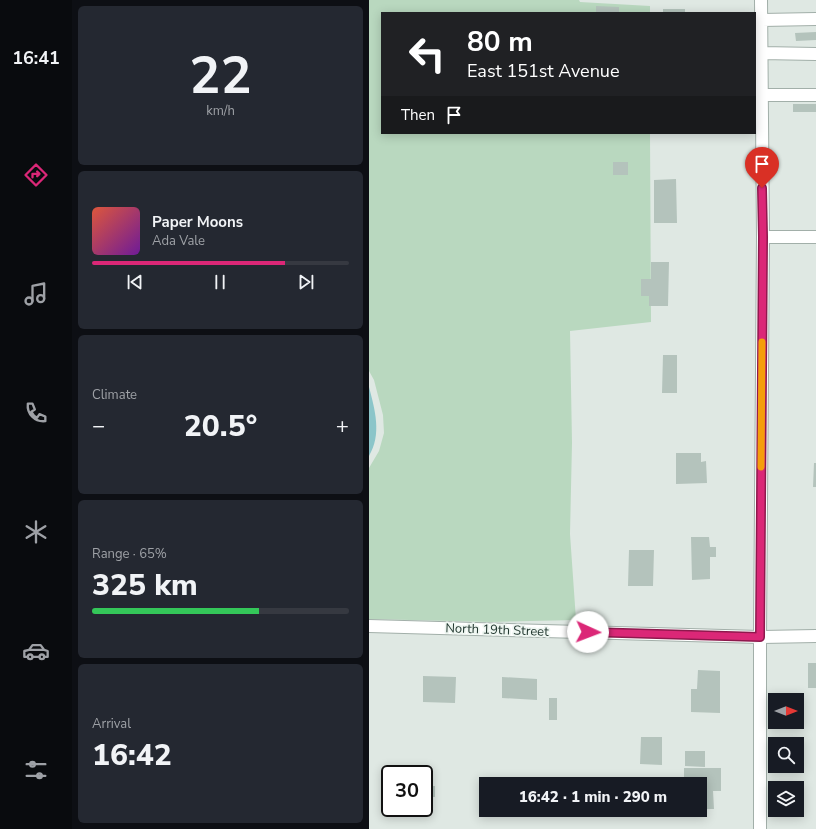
<!DOCTYPE html>
<html lang="en">
<head>
<meta charset="utf-8">
<style>
  :root { --surface:#171b24; --page:#242831; --text:#f1f3f6; --muted:#9ea1a6; --line:#363941; --accent:#db2777 }
  body { margin:0; font-family:"Nunito Sans",sans-serif; background:var(--page); color:var(--text); height:100vh; display:flex; flex-direction:column; font-size:15px; white-space:nowrap }
  * { box-sizing:border-box; margin:0 }
  p { font-size:13px; color:var(--muted) }
  .icon { flex:none; width:22px; height:22px; fill:none; stroke:currentColor; stroke-width:2; stroke-linecap:round; stroke-linejoin:round }
  .map { position:relative; flex:1; overflow:hidden }
  .drawer { display:flex; flex-direction:column; gap:6px; padding:6px; background:#0d0f14; width:297px }
  .drawer>* { flex:none }
  .hud { position:absolute; left:12px; top:12px; width:375px; height:122px; border-radius:0px; box-shadow:0 2px 10px #0003; background:#202124; color:#fff; overflow:hidden }
  .needle { width:26px; rotate:90deg }
  .tools { position:absolute; left:399px; top:693px; display:grid; gap:8px }
  .tools a { display:grid; place-items:center; width:36px; height:36px; border-radius:0px; background:var(--surface); box-shadow:0 2px 10px #0003; font-size:20px }
  .speed { position:absolute; left:12px; top:765px; display:flex; gap:8px; font-size:20px; font-weight:700; text-align:center }
  .speed>* { display:grid; place-content:center; width:52px; height:52px; border-radius:50%; background:var(--surface); box-shadow:0 2px 10px #0003; line-height:1 }
  .speed .limit { border:2px solid #111; border-radius:6px; background:#fff; color:#111 }
  .pin { position:absolute; display:grid; place-items:center; width:34px; height:34px; color:#fff; margin:-41px -17px; border-radius:50% 50% 50% 0; rotate:-45deg; box-shadow:0 0 4px #0007 }
  .pin .icon { rotate:45deg }
  .me { position:absolute; width:44px; margin:-22px; rotate:92deg; stroke-linejoin:round; filter:drop-shadow(0 0 3px #0008) }
  .turn { display:flex; align-items:center; gap:14px; height:84px; padding:0 20px; font-size:18px }
  .turn .icon { width:52px; height:52px; stroke-width:2.5 }
  .turn b { display:block; font-size:28px; line-height:34px }
  .then { display:flex; align-items:center; height:38px; padding:0 20px; background:#0003; gap:8px; font-size:15px }
  .big { font-size:30px; font-weight:800; line-height:1.1 }
  .drawer .card { flex:1; display:flex; flex-direction:column; justify-content:center; gap:6px; min-width:0; padding:0 14px; border-radius:6px; background:var(--page) }
  .drawer .dial { align-items:center; gap:0 }
  .dial b { font-size:52px; line-height:1 }
  .song { display:flex; align-items:center; gap:12px }
  .cover { width:48px; height:48px; border-radius:6px; background:linear-gradient(135deg,hsl(10 70% 55%),hsl(280 70% 35%)) }
  .played { height:4px; border-radius:2px; background:linear-gradient(90deg,var(--accent) 75%,var(--line) 75%) }
  .keys { display:flex; justify-content:space-around; direction:ltr }
  .heat { display:flex; justify-content:space-between; align-items:center; font-size:22px; direction:ltr }
  .charge { height:6px; border-radius:3px; background:linear-gradient(90deg,#34c759 65%,var(--line) 0) }
  .trip { position:absolute; left:110px; top:777px; width:228px; height:40px; border-radius:0px; background:var(--surface); box-shadow:0 2px 10px #0003; font-weight:800; line-height:40px; text-align:center }
  main { display:flex; flex:1; min-height:0 }
  .tabs { display:flex; flex-direction:column; width:72px; justify-content:space-around; align-items:center; background:#090b0e; color:var(--muted) }
  .tabs .icon { width:28px; height:28px }
  .tabs .on { color:var(--accent) }
  .tabs b { font-size:18px; color:var(--text) }
  .map>svg:first-child { display:block }
  .green { fill:#b9d8bf }
  .water { fill:#8bc5c9 }
  .building { fill:#b4c3bc }
  .lines { fill:none; stroke-linecap:round; stroke-linejoin:round }
  .minor-casing { stroke:#a2afa9; stroke-width:14 }
  .minor { stroke:#fff; stroke-width:12 }
  .route-casing { stroke:#8e194d; stroke-width:10 }
  .route { stroke:#db2777; stroke-width:7 }
  .slow { stroke:#f59e0b; stroke-width:7 }
  .labels { text-anchor:middle; dominant-baseline:central; stroke-width:3.5; stroke-linejoin:round; paint-order:stroke }
  .street-label { font-size:13px; fill:#21372f; stroke:#eef6f1 }
</style>
</head>
<body>
<main>
<nav class="tabs">
<b>16:41</b>
<svg class="icon on" aria-label="directions" viewBox="0 0 24 24"><path d="M12 3l9 9-9 9-9-9zM9 14v-3h6M13 9l2 2-2 2"/></svg>
<svg class="icon" aria-label="music" viewBox="0 0 24 24"><path d="M9 18V5l10-2v13"/><circle cx="6" cy="18" r="3"/><circle cx="16" cy="16" r="3"/></svg>
<svg class="icon" aria-label="phone" viewBox="0 0 24 24"><path d="M5 4h4l2 5-3 2q2 4 5 5l2-3 5 2v4C11 20 4 13 5 4z"/></svg>
<svg class="icon" aria-label="climate" viewBox="0 0 24 24"><path d="M12 3v18M4 7l16 10M4 17L20 7"/></svg>
<svg class="icon" aria-label="car" viewBox="0 0 24 24"><path d="M5 17H2v-5l4-1 3-4h7l3 4 3 1v5h-3M9 17h6M6 11h13"/><circle cx="7" cy="17" r="2"/><circle cx="17" cy="17" r="2"/></svg>
<svg class="icon" aria-label="filters" viewBox="0 0 24 24"><path d="M4 7h16M4 17h16"/><circle cx="9" cy="7" r="2"/><circle cx="15" cy="17" r="2"/></svg>
</nav>
<section class="drawer">
<div class="card dial"><b>22</b><p>km/h</p></div>
<div class="card">
<div class="song"><i class="cover"></i><div><b>Paper Moons</b><p>Ada Vale</p></div></div>
<div class="played"></div>
<div class="keys"><svg class="icon" aria-label="previous" viewBox="0 0 24 24"><path d="M18 5L8 12l10 7zM5 5v14"/></svg><svg class="icon" aria-label="pause" viewBox="0 0 24 24"><path d="M8 5v14M16 5v14"/></svg><svg class="icon" aria-label="next" viewBox="0 0 24 24"><path d="M6 5l10 7-10 7zM19 5v14"/></svg></div>
</div>
<div class="card"><p>Climate</p>
<div class="heat"><a>−</a><b class="big">20.5°</b><a>+</a></div>
</div>
<div class="card"><p>Range · 65%</p><b class="big">325 km</b><div class="charge"></div></div>
<div class="card"><p>Arrival</p><b class="big">16:42</b></div>
</section>
<div class="map">
<svg width="447" height="829" viewBox="0 0 447 829">
  <rect width="100%" height="100%" fill="#dfe8e3"/>
  <path class="green" d="M 0,0 L 210,0 L 211,2 L 281,6 L 281,13 L 13,13 L 13,133 L 281,133 L 282,322 L 201,331 L 203,443 L 201,534 L 207,620 L 122,622 L 0,619 L 0,468 L 10,451 L 15,433 L 14,415 L 5,380 L 0,371 Z"/>
  <path class="water" d="M 0,387 C 6,410 13,434 0,456 Z"/>
  <path class="building" d="M 227,6 L 250,7 L 250,13 L 227,13 Z
    M 294,9 L 316,9 L 316,13 L 294,13 Z
    M 447,32 L 447,40 L 427,41 L 426,33 Z
    M 424,104 L 447,104 L 447,112 L 424,112 Z
    M 244,162 L 259,162 L 259,175 L 244,175 Z
    M 307,179 L 308,223 L 285,223 L 285,180 Z
    M 282,262 L 300,262 L 299,306 L 280,306 L 280,296 L 272,296 L 272,279 L 282,279 Z
    M 294,355 L 308,355 L 308,393 L 293,393 Z
    M 307,453 L 332,453 L 332,462 L 337,461 L 338,483 L 307,484 Z
    M 445,463 L 447,463 L 447,487 L 444,487 Z
    M 322,537 L 340,537 L 341,547 L 347,547 L 347,557 L 341,557 L 341,579 L 323,580 Z
    M 260,550 L 285,550 L 284,586 L 259,586 Z
    M 439,663 L 447,663 L 447,688 L 439,688 Z
    M 329,670 L 351,671 L 351,713 L 322,712 L 322,689 L 328,689 Z
    M 54,676 L 87,677 L 86,703 L 54,702 Z
    M 133,677 L 168,679 L 168,700 L 133,698 Z
    M 180,698 L 188,698 L 188,720 L 180,720 Z
    M 272,737 L 293,737 L 293,765 L 271,764 Z
    M 316,751 L 336,751 L 336,767 L 316,766 Z
    M 42,765 L 60,766 L 60,786 L 66,786 L 66,797 L 55,797 L 55,774 L 42,774 Z
    M 315,768 L 352,768 L 352,791 L 344,791 L 345,809 L 331,809 L 331,784 L 315,784 Z"/>
  <g class="lines">
    <g class="minor-casing">
      <path id="minor" d="M 392,20 L 447,19
        M 392,53 L 447,54
        M 393,95 L 447,95
        M 394,237 L 447,237
        M 0,626 L 391,637 L 447,636
        M 391,829 L 391,637 L 394,237 L 392,0"/>
    </g>
    <use href="#minor" class="minor"/>
  </g>
  <g class="lines">
    <g class="route-casing">
      <path id="route" d="M 219,632 L 391,637 L 394,237 L 393,188"/>
    </g>
    <use href="#route" class="route"/>
    <path class="slow" d="M 392,467 L 393,342"/>
  </g>
  <g class="labels">
    <g class="street-label">
      <text transform="translate(128 630) rotate(2)">North 19th Street</text>
    </g>
  </g>
</svg>
<div class="tools">
<a><svg class="needle" viewBox="-14 -14 28 28"><path d="M0-13l5 13h-10z" fill="#e53935"/><path d="M0 13l5-13h-10z" fill="#9ea1a6"/></svg></a>
<a><svg class="icon" aria-label="search" viewBox="0 0 24 24"><circle cx="10" cy="10" r="6"/><path d="M15 15l6 6"/></svg></a>
<a><svg class="icon" aria-label="layers" viewBox="0 0 24 24"><path d="M12 4l9 5-9 5-9-5zM3 14l9 5 9-5"/></svg></a>
</div>
<div class="speed"><div class="limit">30</div></div>
<div class="pin" style="left:393px;top:188px;background:#d93025"><svg class="icon" aria-label="arrive" viewBox="0 0 24 24"><path d="M6 21V4h12l-3 4 3 4H6"/></svg></div>
<svg class="me" style="left:219px;top:632px" viewBox="-20 -20 40 40"><circle r="19" fill="#fff"/><path d="M0-13L10 11 0 6-10 11z" fill="#db2777"/></svg>
<div class="trip">16:42 · 1 min · 290 m</div>
<div class="hud">
<div class="turn"><svg class="icon" aria-label="left" viewBox="0 0 24 24"><path d="M17 20v-9H6M10 6l-5 5 5 5"/></svg><div><b>80 m</b>East 151st Avenue</div></div>
<div class="then">Then<svg class="icon" aria-label="arrive" viewBox="0 0 24 24"><path d="M6 21V4h12l-3 4 3 4H6"/></svg></div>
</div>
</div>
</main>
</body>
</html>
